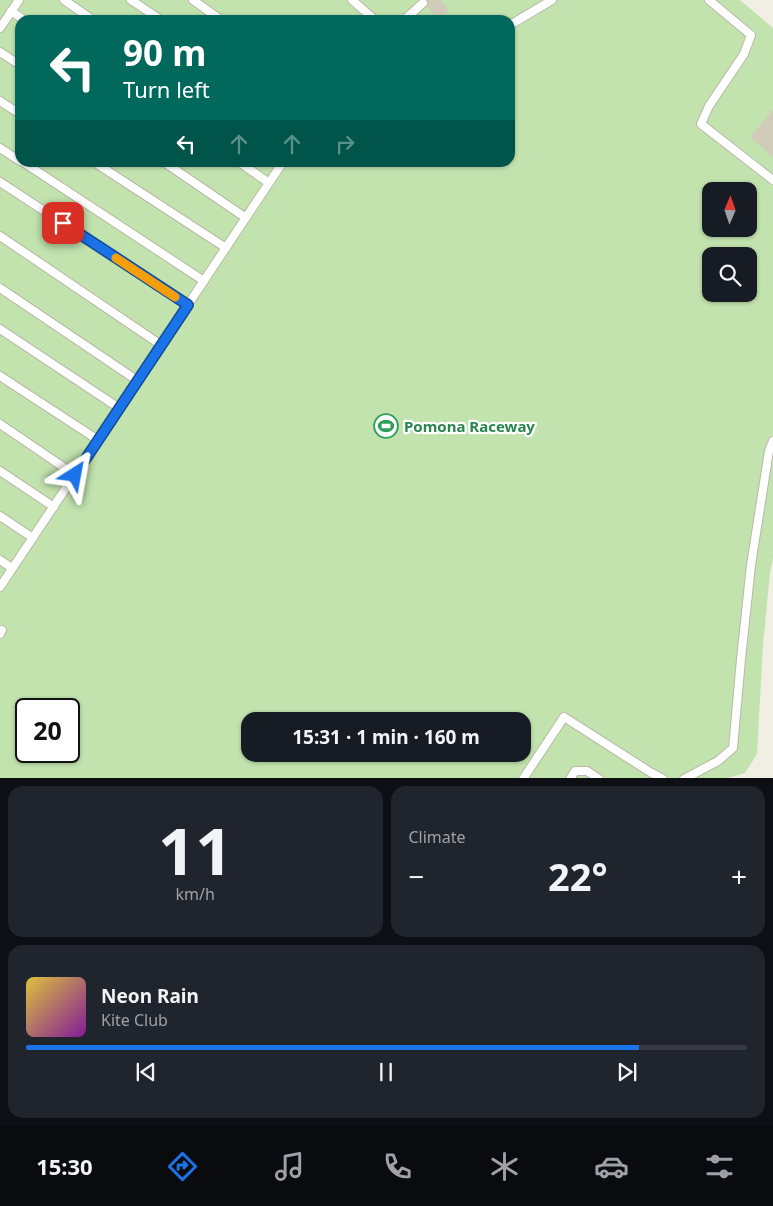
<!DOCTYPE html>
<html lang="en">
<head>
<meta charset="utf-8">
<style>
  :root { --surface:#171b24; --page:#20242c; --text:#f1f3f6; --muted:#9ea1a6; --line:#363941; --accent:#1a73e8 }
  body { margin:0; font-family:"Noto Sans",sans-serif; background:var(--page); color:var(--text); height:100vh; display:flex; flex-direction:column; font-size:19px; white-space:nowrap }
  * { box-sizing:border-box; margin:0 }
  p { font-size:16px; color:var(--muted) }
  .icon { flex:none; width:28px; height:28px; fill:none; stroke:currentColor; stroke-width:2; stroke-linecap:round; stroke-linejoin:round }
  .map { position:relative; height:778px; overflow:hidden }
  .details { display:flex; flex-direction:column; gap:8px; padding:8px; background:#0d0f14; flex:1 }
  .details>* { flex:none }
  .hud { position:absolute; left:15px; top:15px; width:500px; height:152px; border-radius:15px; box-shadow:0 1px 4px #0004; background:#00695c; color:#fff; overflow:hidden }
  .needle { width:32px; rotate:2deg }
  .buttons { position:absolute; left:702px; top:182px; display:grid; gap:10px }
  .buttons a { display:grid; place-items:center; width:55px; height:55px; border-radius:10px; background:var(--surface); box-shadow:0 1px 4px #0004; font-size:25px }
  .speed { position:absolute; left:15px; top:698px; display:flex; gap:10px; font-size:25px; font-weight:700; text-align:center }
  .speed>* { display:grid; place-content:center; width:65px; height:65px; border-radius:50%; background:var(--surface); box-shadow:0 1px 4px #0004; line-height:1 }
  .speed .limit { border:2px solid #111; border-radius:8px; background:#fff; color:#111 }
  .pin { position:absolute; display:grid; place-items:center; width:42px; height:42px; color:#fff; margin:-21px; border-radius:10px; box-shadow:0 2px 8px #0006 }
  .me { position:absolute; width:55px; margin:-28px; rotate:34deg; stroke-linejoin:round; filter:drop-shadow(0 0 4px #0008) }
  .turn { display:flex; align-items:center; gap:18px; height:105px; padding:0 25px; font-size:22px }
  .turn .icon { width:65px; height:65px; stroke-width:2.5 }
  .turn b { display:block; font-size:35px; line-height:42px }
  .lanes { display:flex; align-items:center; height:48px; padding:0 25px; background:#0003; justify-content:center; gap:25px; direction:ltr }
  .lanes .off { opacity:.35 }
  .big { font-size:38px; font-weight:700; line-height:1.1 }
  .details .card { flex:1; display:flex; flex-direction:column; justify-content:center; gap:8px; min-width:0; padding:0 18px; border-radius:15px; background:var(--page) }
  .details .dial { align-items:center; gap:0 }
  .dial b { font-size:65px; line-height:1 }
  .song { display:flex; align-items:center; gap:15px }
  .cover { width:60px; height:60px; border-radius:8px; background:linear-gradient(135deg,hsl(50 70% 55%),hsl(290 70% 35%)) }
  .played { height:5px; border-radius:2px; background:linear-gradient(90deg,var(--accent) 85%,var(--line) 85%) }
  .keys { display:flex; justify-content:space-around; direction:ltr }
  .heat { display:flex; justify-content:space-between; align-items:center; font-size:28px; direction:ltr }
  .details .tiles { flex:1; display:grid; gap:8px; grid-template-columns:1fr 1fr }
  .card:last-child { grid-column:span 2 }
  .trip { position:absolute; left:241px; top:712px; width:290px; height:50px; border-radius:15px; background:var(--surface); box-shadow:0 1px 4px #0004; font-weight:700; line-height:50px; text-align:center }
  .tabs { display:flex; height:80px; justify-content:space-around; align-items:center; background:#090b0e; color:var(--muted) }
  .tabs .icon { width:35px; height:35px }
  .tabs .active { color:var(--accent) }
  .tabs b { font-size:22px; color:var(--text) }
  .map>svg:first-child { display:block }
  .green { fill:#c2e3ae; fill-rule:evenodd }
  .building { fill:#d1ccba }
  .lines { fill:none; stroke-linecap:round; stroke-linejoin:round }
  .service-casing { stroke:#bbb8a7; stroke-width:10 }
  .service { stroke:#fff; stroke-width:8 }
  .route-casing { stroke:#114b97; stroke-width:12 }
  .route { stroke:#1a73e8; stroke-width:9 }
  .slow { stroke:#f59e0b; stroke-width:9 }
  .labels { text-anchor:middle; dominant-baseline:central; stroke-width:4.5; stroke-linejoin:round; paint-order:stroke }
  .leisure-label { font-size:15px; font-weight:bold; fill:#27864d; stroke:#fff; text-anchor:start }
</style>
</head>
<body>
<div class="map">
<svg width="773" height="779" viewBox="0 0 773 779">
  <rect width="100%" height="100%" fill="#f1efe3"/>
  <path class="green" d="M 0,0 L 740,0 L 773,28 L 773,558 L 770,573 L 763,645 L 757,754 L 745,773 L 724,779 L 0,779 ZM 20,20 L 510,20 L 510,162 L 20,162 ZM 711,191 L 749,191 L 749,229 L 711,229 ZM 711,256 L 749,256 L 749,294 L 711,294 ZM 26,709 L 69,709 L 69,751 L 26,751 ZM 250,721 L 522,721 L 522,754 L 250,754 Z"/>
  <path class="building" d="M 422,0 L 441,0 L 449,10 L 437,19 Z
    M 773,110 L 773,157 L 750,137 Z"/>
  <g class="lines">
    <g class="service-casing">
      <path id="service" d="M 64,0 L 93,20
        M 131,0 L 161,20
        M 193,0 L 221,20
        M 352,0 L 375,20
        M 709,0 L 751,35 L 744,54 L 709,106 L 701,124 L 773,180
        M 11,11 L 24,20
        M 404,20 L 423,3
        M 510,25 L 552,0
        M 0,28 L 19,0
        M 0,52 L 20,65
        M 0,101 L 20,114
        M 0,148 L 20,161
        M 23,162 L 204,281
        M 94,162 L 226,248
        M 164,162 L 246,218
        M 239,162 L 269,183
        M 0,182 L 188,305
        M 0,236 L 161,345
        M 0,288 L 138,381
        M 0,329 L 119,408
        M 0,376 L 98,440
        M 0,424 L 75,475
        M 0,471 L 54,507
        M 0,516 L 33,538
        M 0,560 L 12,568
        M 0,587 L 283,162
        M 0,634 L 2,630
        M 523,779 L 564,717 L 650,772 L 663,779
        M 570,779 L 575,771 L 587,771 L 599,779
        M 684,779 L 718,761 L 733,748 L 741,659 L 751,565 L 769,451 L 773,441"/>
    </g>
    <use href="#service" class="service"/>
  </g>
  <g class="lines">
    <g class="route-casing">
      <path id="route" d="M 63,223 L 188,305 L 75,475"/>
    </g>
    <use href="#route" class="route"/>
    <path class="slow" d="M 116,258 L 175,297"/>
  </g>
  <defs>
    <g id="stadium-ring" transform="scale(1.25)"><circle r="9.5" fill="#fff" stroke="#2e9e5b" stroke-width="1.5"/><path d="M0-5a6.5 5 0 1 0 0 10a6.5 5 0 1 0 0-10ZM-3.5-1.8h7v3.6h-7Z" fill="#2e9e5b"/></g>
  </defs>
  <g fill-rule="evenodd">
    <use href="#stadium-ring" x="386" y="426"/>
  </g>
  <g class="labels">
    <g class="leisure-label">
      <text x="404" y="426">Pomona Raceway</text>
    </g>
  </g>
</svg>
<div class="buttons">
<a><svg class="needle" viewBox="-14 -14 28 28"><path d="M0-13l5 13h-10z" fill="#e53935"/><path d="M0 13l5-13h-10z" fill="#9ea1a6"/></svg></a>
<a><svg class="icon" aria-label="search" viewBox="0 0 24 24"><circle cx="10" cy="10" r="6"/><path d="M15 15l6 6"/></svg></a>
</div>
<div class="speed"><div class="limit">20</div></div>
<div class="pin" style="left:63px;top:223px;background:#d93025"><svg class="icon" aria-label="arrive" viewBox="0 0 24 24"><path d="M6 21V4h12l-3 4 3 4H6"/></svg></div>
<svg class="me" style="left:75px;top:475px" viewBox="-20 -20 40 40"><path d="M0-17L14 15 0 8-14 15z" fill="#1a73e8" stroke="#fff" stroke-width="4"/></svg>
<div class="trip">15:31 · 1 min · 160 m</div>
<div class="hud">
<div class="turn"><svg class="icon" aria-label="left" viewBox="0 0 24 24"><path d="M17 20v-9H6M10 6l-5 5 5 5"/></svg><div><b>90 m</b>Turn left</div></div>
<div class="lanes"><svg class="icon" aria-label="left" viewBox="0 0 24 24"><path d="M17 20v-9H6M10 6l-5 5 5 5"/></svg><svg class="icon off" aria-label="ahead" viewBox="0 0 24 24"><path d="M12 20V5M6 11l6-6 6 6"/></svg><svg class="icon off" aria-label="ahead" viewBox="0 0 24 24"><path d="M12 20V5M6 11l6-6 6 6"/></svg><svg class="icon off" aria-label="right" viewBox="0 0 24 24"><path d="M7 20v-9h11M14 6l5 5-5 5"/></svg></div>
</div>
</div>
<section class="details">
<div class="tiles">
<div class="card dial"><b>11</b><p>km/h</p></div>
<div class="card"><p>Climate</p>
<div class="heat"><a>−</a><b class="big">22°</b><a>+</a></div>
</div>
<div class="card">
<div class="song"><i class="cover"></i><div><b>Neon Rain</b><p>Kite Club</p></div></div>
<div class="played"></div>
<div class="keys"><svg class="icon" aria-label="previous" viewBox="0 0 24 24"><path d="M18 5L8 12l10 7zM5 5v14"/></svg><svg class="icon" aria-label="pause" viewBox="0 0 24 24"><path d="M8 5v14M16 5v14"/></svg><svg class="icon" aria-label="next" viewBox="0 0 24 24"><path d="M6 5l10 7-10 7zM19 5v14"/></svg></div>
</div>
</div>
</section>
<nav class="tabs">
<b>15:30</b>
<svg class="icon active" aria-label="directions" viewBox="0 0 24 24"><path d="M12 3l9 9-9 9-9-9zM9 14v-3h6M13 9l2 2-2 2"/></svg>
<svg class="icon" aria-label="music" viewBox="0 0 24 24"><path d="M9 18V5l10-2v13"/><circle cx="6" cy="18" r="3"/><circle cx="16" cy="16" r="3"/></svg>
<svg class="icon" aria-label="phone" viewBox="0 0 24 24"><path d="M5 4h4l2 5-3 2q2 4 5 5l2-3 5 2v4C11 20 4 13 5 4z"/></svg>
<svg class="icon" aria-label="climate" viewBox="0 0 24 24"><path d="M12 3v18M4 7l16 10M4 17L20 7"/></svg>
<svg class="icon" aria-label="car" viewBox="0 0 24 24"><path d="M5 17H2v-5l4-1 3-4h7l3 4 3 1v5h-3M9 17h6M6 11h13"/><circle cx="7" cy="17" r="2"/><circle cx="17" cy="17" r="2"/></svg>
<svg class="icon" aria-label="filters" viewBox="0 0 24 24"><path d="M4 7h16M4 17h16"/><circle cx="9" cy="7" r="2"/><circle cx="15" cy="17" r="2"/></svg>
</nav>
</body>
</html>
